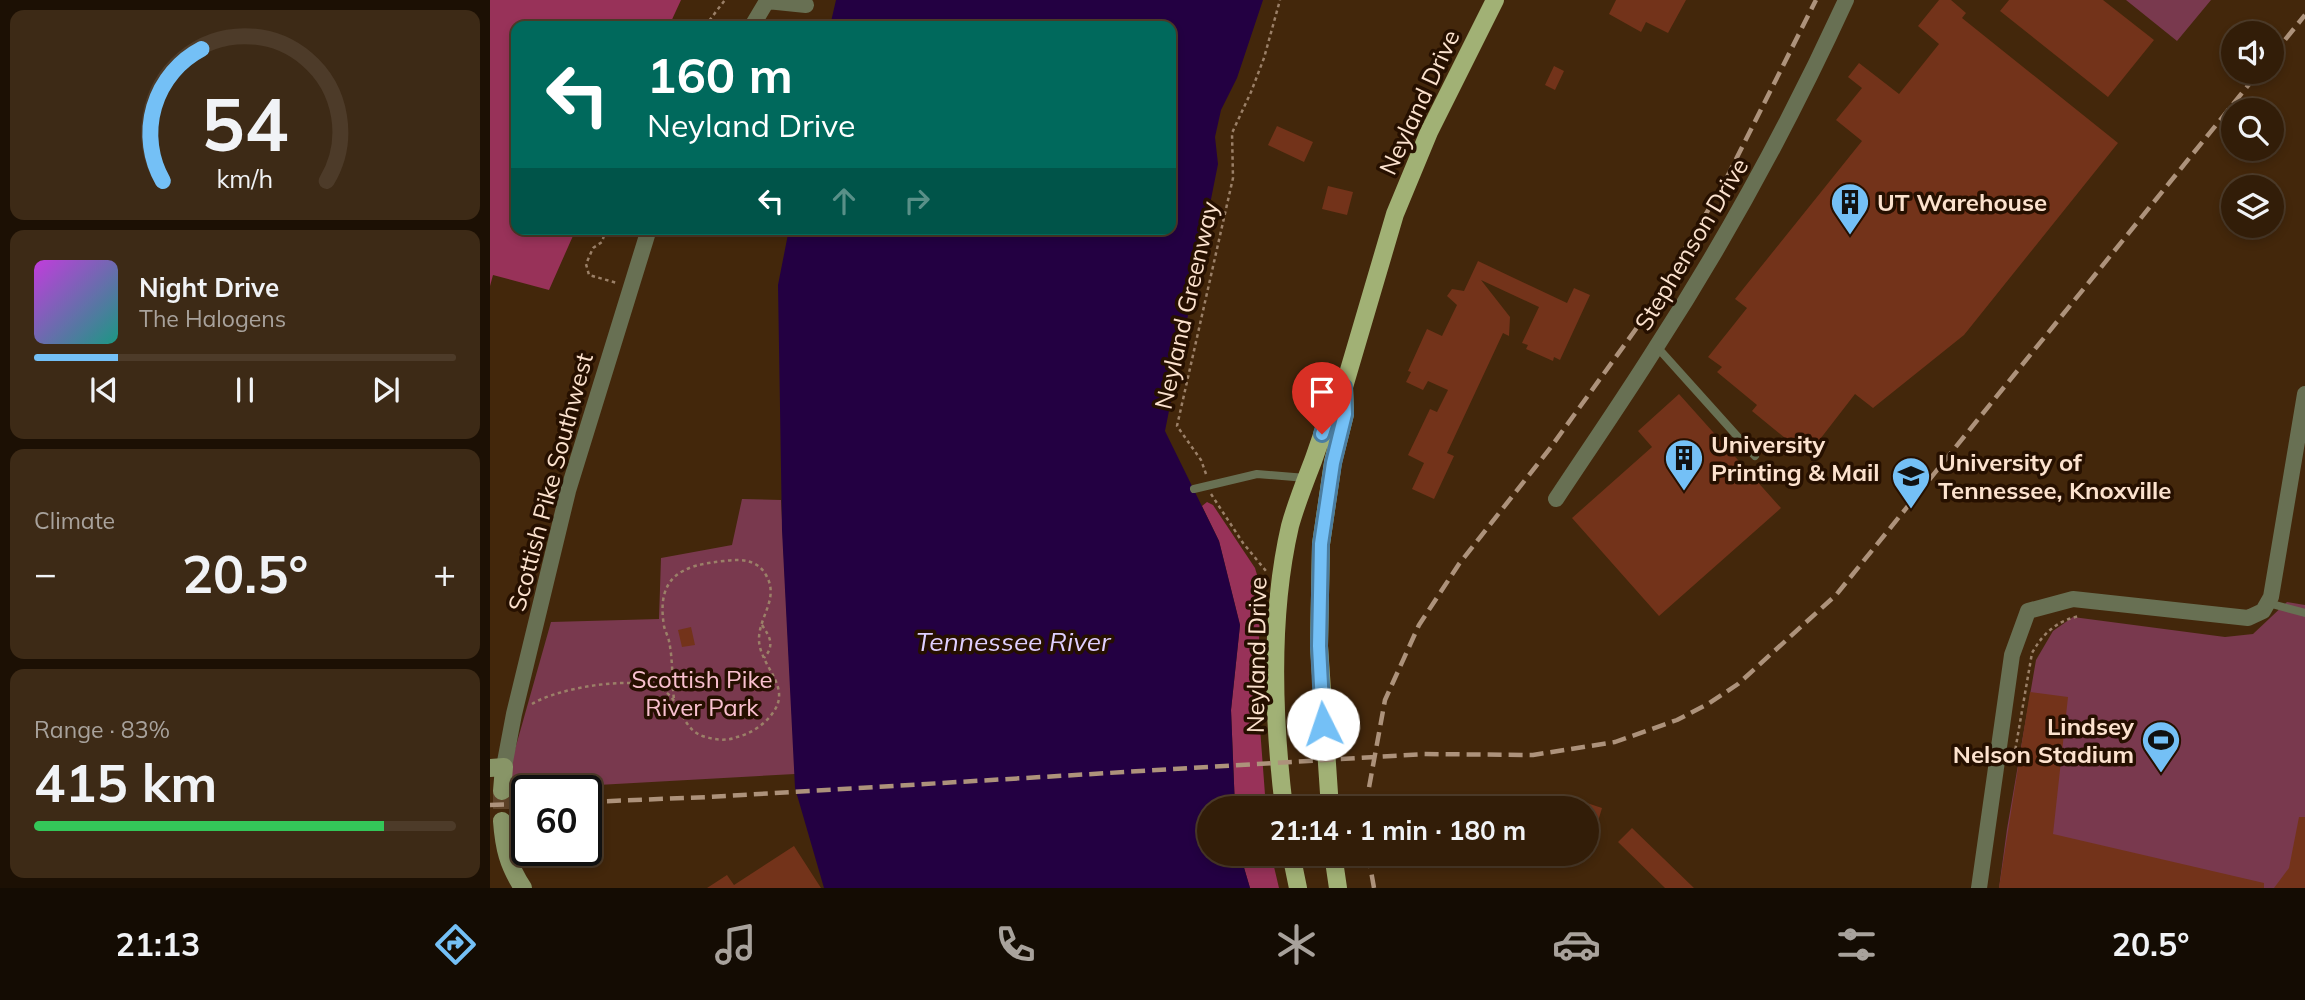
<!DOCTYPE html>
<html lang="en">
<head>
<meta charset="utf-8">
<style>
  :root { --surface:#321d08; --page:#3d2a16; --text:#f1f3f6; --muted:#a8a29c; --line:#4d3b29; --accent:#74c0f6 }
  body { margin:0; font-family:Mulish,sans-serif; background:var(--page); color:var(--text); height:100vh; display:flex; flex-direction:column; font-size:26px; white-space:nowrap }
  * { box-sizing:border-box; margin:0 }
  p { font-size:23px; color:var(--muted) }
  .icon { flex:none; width:38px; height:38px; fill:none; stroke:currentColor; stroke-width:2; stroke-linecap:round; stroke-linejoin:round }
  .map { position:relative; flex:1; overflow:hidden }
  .side { display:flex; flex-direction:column; gap:10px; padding:10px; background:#1c1004; width:490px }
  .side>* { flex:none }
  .guide { position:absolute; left:21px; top:21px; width:665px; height:214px; border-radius:14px; box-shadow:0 4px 10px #0003,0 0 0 2px var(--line); background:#00695c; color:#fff; overflow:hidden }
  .controls { position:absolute; left:1731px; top:21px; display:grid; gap:14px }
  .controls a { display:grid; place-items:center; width:63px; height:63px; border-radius:50%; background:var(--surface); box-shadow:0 4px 10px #0003,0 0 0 2px var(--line); font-size:35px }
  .speed { position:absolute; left:21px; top:775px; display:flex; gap:14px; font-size:35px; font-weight:700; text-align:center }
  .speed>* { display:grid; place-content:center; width:91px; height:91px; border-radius:50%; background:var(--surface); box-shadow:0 4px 10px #0003,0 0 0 2px var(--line); line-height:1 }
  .speed .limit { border:4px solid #111; border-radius:10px; background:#fff; color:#111 }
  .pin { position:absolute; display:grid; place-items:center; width:60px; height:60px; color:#fff; margin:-72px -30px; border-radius:50% 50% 50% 0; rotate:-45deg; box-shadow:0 0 7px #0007 }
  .pin .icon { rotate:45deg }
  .me { position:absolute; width:77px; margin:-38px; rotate:356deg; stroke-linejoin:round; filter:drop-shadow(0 0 5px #0008) }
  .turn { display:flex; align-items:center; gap:24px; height:147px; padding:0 21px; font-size:32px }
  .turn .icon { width:91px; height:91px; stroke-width:2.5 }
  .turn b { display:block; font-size:49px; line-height:60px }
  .lanes { display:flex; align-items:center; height:66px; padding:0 21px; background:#0003; justify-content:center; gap:35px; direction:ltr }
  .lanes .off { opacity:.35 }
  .big { font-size:52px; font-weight:700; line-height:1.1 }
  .side .widget { flex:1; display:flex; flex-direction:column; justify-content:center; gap:10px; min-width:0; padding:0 24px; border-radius:14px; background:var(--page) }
  .side .dial { align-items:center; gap:0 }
  .dial svg { height:182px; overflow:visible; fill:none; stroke:var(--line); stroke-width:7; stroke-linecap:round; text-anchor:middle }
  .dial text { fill:var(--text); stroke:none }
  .song { display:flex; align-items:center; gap:21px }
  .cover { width:84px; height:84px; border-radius:10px; background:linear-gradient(135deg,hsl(290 70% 55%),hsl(170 70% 35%)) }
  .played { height:7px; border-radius:4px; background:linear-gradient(90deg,var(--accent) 20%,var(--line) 20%) }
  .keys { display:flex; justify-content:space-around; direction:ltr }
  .heat { display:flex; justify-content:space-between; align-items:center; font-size:38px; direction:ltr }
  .charge { height:10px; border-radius:5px; background:linear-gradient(90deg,#34c759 83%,var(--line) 0) }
  .trip { position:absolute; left:707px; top:796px; width:402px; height:70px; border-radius:35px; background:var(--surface); box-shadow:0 4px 10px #0003,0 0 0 2px var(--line); font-weight:700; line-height:70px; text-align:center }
  .dock { display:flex; height:112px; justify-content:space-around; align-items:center; background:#140c03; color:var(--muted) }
  .dock .icon { width:49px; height:49px }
  .dock .active { color:var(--accent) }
  .dock b { font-size:32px; color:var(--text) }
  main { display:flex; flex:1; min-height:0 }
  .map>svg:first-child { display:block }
  .green { fill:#79394e }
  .forest { fill:#983259 }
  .water { fill:#230042 }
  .building { fill:#73331a }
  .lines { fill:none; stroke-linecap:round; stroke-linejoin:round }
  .secondary-tunnel { stroke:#5f4328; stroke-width:18; stroke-dasharray:18 9; stroke-linecap:butt }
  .path { stroke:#9b8068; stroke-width:2.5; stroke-dasharray:3.5 3.5; stroke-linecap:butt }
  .lane { stroke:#687053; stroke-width:8 }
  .street { stroke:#687053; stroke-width:16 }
  .secondary { stroke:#889567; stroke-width:18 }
  .primary { stroke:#a1b175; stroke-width:18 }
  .rail { stroke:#ad927b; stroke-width:4.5; stroke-dasharray:14 7; stroke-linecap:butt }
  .route-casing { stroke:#4b7da0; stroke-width:18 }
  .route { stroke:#74c0f6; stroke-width:12 }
  .labels { text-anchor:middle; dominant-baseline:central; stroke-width:7; stroke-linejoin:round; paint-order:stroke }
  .street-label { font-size:24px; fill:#fce2ce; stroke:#261000 }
  .poi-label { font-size:24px; font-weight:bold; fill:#fce2ce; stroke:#261000; text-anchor:start }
  .park-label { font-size:24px; fill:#fac1d0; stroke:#261000 }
  .water-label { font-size:26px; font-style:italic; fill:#dfcfff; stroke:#261000 }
</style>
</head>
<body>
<main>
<section class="side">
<div class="widget dial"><svg viewBox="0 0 100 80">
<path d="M14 69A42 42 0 1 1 86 69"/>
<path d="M14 69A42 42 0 0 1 31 11" stroke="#74c0f6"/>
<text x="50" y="56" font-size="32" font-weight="700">54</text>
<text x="50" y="72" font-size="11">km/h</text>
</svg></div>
<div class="widget">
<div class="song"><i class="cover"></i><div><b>Night Drive</b><p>The Halogens</p></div></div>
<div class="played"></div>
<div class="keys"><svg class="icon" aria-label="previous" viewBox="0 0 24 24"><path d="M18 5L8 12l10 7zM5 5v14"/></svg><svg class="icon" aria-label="pause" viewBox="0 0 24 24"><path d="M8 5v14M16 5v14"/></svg><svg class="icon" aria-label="next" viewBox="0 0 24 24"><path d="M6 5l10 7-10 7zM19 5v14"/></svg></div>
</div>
<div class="widget"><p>Climate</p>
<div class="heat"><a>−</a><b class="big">20.5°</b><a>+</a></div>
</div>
<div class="widget"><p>Range · 83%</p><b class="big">415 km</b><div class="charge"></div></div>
</section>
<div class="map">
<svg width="1815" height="888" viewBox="0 0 1815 888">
  <rect width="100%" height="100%" fill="#43270b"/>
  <path class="green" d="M 1636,0 L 1721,0 L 1687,41 Z
    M 252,499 L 291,500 L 305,774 L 18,790 L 20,767 L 61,622 L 169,619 L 171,558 L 242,545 Z
    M 1797,602 L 1815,605 L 1815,888 L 1509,888 L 1517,829 L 1546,660 L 1563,631 L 1583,617 L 1735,637 L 1763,634 Z"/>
  <path class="forest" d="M 0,0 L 191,0 L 179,26 L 26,26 L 26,229 L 86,229 L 59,290 L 3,275 L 0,286 Z
    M 717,502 L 723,505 L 765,568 L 770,585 L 768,701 L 776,808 L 745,808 L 741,710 L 750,625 L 729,541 L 712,506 Z
    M 750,854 L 781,854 L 789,888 L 760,888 Z"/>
  <path class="water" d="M 346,0 L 773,0 L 747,78 L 731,110 L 725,137 L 728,164 L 675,431 L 729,541 L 750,625 L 741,710 L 745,808 L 719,808 L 719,854 L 750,854 L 760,888 L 334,888 L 305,788 L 292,530 L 288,285 L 299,229 L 681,229 L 681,26 L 340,26 Z"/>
  <path class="building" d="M 1126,0 L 1196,0 L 1178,33 L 1156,22 L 1151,32 L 1119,14 Z
    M 1449,0 L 1461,0 L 1476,13 L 1472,18 L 1628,143 L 1474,335 L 1383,408 L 1365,394 L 1317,456 L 1262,411 L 1267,405 L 1227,372 L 1232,367 L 1218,357 L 1257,308 L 1245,299 L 1372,141 L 1346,120 L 1372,88 L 1358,77 L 1369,63 L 1409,94 L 1449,44 L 1428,26 Z
    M 1519,0 L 1613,0 L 1664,40 L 1618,97 L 1510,11 Z
    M 1064,66 L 1074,71 L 1065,90 L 1055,85 Z
    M 787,126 L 823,142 L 814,162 L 778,145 Z
    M 838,186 L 863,192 L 857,215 L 832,209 Z
    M 988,261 L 1077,303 L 1084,288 L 1100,295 L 1070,360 L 1064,357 L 1063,361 L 1036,349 L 1038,345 L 1032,343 L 1049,307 L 991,280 L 1020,317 L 1019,336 L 1013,333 L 957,453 L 964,456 L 944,499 L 922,489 L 934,463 L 918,455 L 940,409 L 947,412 L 958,390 L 938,381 L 933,390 L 916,382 L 921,372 L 918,371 L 937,329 L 952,336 L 967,305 L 957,296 L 962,289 L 974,291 Z
    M 1189,394 L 1291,508 L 1169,616 L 1082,518 L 1162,447 L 1148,431 Z
    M 201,627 L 205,645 L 192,647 L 188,630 Z
    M 1540,692 L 1578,697 L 1563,834 L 1774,883 L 1774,888 L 1509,888 Z
    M 1097,803 L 1112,808 L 1100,848 L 1097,847 Z
    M 1809,817 L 1815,817 L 1815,888 L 1784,888 L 1799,868 Z
    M 1142,828 L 1204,888 L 1175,888 L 1128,842 Z
    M 304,846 L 331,888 L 217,888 L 237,875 L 244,885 Z"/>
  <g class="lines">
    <path class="secondary-tunnel" d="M 12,791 L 12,821"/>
    <path class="path" d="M 215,26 L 235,0
      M 116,229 L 112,242 L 103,248 L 96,264 L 99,275 L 127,283
      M 716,474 L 711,460 L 687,426 L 743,178 L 742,133 L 761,92 L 774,58 L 790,0
      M 721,494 L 753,543 L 776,571
      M 272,625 C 280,637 285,645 274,658
      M 42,704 C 68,688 142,675 171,689 C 193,700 190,731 216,737 C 226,740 237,741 247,737 C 260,734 274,725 282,714 C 303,687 271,668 269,641 C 268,617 290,599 276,575 C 267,559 251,559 234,561 C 191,565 166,577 174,626 C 175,631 178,636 179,641 C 183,660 182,681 184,700
      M 1523,763 L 1542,653 C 1553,633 1568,620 1590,616"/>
    <path class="lane" d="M 1167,347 L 1265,456
      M 704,489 L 767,474 L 816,478
      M 1778,603 L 1815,613"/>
    <path class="street" d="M 262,26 L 277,1 L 316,5
      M 1066,499 C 1099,449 1133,400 1165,349 C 1237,238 1301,120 1356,0
      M 14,767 L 24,714 L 78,491 L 159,229
      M 1489,888 L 1522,655 L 1538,611 L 1583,599 L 1758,618 L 1773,611 L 1781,597 L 1815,394"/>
    <path class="secondary" d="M 0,768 L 14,767 L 12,791
      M 12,821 C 14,848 18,865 33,888"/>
    <path class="primary" d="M 794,808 C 783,717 779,617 800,526 C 806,504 815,482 823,461 C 833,433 838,413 854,387 L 905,214 L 939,132 L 1005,0
      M 840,808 L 829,646 L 831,544 L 843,462 L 855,414 L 854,387
      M 801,854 L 808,888
      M 843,854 L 848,888"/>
    <path class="rail" d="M 1782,56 L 1815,15
      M 96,802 L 219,797 L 934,754 L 1043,755 L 1125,742 L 1187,720 L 1218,704 L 1248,684 L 1346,595 L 1769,72
      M 0,805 L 37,804
      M 877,808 L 878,793 L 895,700 L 929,625 L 969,564 L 1061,447 L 1151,322 L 1232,187 L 1326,0
      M 878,854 L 884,888"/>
  </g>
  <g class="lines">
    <g class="route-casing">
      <path id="route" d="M 832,434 L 840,409 L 854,387 L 855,414 L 843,463 L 831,544 L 829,646 L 833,724"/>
    </g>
    <use href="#route" class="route"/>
  </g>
  <defs>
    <g id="building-pin" transform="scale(2.0125)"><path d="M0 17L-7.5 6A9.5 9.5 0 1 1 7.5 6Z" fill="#74c0f6" stroke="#261000"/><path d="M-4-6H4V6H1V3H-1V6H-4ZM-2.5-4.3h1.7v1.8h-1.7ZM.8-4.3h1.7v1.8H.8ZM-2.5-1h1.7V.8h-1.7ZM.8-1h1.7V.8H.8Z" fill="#111"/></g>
    <g id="university-pin" transform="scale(2.0125)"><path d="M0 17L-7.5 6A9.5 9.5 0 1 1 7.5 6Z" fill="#74c0f6" stroke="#261000"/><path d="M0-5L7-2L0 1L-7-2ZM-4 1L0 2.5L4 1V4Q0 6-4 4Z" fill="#111"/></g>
    <g id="stadium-pin" transform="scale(2.0125)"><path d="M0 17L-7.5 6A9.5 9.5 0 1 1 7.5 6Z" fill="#74c0f6" stroke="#261000"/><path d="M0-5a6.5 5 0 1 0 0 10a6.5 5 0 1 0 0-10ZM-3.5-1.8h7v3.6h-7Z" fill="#111"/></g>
  </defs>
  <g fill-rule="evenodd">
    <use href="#building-pin" x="1360" y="202"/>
    <use href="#building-pin" x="1194" y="458"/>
    <use href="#university-pin" x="1421" y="476"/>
    <use href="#stadium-pin" x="1671" y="740"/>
  </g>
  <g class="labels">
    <g class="street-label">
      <text transform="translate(929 102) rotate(-65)">Neyland Drive</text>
      <text transform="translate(1201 244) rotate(-59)">Stephenson Drive</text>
      <text transform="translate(696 305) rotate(-77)">Neyland Greenway</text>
      <text transform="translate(60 482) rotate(-75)">Scottish Pike Southwest</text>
      <text transform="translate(766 655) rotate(-89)">Neyland Drive</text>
    </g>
    <g class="poi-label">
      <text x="1387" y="202">UT Warehouse</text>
      <text x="1221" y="444">University<tspan x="1221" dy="28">Printing &amp; Mail</tspan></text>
      <text x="1448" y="462">University of<tspan x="1448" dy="28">Tennessee, Knoxville</tspan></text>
      <text x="1644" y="726" text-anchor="end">Lindsey<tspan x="1644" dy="28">Nelson Stadium</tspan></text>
    </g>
    <g class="park-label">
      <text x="212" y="679">Scottish Pike<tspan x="212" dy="28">River Park</tspan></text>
    </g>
    <g class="water-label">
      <text x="523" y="641">Tennessee River</text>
    </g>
  </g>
</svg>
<div class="controls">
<a><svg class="icon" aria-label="sound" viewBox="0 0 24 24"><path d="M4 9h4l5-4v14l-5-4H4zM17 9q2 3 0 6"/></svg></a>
<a><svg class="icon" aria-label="search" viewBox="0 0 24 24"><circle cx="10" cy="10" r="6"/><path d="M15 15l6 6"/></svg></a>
<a><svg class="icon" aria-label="layers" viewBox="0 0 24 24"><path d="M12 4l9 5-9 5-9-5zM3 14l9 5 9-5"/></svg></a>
</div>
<div class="speed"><div class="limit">60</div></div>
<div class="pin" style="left:832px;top:434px;background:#d93025"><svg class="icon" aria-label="arrive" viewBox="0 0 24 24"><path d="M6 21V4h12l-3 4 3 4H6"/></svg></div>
<svg class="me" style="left:833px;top:724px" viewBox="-20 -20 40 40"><circle r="19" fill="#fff"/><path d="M0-13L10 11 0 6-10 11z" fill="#74c0f6"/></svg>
<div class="trip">21:14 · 1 min · 180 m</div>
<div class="guide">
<div class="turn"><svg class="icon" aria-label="left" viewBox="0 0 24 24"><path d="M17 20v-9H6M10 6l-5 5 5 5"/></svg><div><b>160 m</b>Neyland Drive</div></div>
<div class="lanes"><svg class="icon" aria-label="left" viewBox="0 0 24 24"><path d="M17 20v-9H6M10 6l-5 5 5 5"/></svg><svg class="icon off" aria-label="ahead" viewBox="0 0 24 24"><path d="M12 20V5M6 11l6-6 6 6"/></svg><svg class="icon off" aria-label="right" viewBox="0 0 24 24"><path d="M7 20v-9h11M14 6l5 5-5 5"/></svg></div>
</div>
</div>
</main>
<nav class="dock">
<b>21:13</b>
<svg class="icon active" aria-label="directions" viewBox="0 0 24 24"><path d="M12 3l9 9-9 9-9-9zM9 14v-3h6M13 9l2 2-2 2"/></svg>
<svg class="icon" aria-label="music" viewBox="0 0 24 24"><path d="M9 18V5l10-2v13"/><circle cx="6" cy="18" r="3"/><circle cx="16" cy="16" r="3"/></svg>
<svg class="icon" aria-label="phone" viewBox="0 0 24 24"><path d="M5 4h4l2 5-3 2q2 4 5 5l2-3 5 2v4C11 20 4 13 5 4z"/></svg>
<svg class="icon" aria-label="climate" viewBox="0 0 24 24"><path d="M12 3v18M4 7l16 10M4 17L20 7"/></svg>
<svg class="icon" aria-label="car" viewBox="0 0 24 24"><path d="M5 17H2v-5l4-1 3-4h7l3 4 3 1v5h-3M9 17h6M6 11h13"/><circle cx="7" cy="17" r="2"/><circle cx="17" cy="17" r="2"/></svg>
<svg class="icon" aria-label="filters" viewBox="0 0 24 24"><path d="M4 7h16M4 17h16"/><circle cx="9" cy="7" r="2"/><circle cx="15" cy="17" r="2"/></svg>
<b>20.5°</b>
</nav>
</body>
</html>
